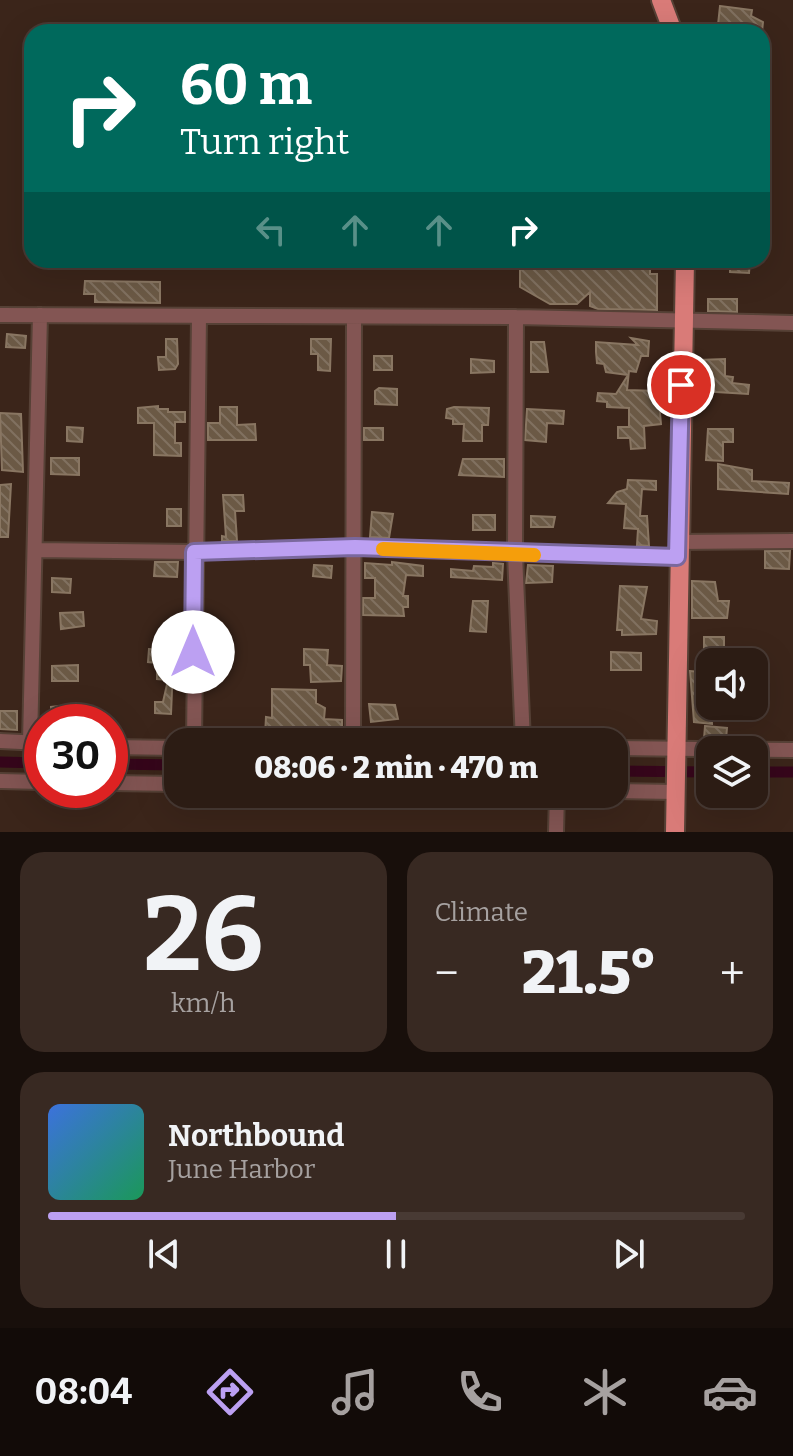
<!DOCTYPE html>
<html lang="en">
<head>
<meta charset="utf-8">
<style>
  :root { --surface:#2c1c14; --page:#382922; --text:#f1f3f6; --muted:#a6a1a0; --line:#483a34; --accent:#bca0f2 }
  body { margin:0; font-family:Bitter,serif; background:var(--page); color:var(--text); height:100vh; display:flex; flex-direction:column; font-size:30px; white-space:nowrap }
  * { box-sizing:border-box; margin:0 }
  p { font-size:26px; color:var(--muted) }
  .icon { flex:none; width:44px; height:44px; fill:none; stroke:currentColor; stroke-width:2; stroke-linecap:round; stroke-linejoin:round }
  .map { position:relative; height:832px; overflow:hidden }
  .sheet { display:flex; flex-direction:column; gap:20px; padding:20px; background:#180f0b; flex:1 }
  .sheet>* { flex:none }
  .top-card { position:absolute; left:24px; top:24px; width:746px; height:244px; border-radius:24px; box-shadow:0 8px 32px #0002,0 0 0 2px var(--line); background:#00695c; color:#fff; overflow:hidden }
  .tools { position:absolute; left:696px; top:648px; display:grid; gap:16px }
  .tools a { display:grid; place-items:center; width:72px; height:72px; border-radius:16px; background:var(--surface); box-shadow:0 8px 32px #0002,0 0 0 2px var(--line); font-size:40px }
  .speed { position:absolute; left:24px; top:704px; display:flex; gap:16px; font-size:40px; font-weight:700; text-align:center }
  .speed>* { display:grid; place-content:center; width:104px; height:104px; border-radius:50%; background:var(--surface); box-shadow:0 8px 32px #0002,0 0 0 2px var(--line); line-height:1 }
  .speed .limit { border:12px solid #d22; background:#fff; color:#111 }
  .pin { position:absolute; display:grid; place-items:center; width:68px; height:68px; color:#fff; margin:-34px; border:4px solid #fff; border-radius:50%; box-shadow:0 2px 8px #0007 }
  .me { position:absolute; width:88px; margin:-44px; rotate:0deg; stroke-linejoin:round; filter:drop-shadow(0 0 6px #0008) }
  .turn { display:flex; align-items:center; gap:28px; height:168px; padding:0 24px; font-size:36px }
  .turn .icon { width:104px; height:104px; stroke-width:2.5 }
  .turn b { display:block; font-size:56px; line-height:68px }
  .lanes { display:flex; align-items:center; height:76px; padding:0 24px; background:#0003; justify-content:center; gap:40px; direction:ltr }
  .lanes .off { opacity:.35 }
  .big { font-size:60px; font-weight:800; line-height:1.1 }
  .sheet .tile { flex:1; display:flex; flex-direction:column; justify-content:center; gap:12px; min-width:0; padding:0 28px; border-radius:24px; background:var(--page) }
  .sheet .dial { align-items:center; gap:0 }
  .dial b { font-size:104px; line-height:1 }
  .song { display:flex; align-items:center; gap:24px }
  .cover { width:96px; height:96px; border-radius:12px; background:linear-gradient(135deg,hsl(220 70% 55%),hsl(150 70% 35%)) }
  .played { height:8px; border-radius:4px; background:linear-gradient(90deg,var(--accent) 50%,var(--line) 50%) }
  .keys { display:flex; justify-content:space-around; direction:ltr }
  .heat { display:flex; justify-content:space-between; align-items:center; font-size:44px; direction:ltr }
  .sheet .tiles { flex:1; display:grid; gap:20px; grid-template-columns:1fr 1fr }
  .tile:last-child { grid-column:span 2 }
  .trip { position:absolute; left:164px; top:728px; width:464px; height:80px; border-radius:24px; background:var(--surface); box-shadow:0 8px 32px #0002,0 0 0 2px var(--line); font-weight:800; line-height:80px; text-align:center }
  .tabs { display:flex; height:128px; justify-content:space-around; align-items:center; background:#120b08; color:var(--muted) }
  .tabs .icon { width:56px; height:56px }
  .tabs .current { color:var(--accent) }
  .tabs b { font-size:36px; color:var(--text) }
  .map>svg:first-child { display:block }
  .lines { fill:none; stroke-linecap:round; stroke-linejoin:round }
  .canal { stroke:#36061b; stroke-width:11 }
  .building { fill:url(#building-back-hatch); stroke:#897662; stroke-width:2 }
  .minor-casing { stroke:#564136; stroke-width:18 }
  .major-casing { stroke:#564136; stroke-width:22 }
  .minor { stroke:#835553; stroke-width:14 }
  .major { stroke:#d97b78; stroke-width:18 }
  .route-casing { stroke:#7a689d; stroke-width:20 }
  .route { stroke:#bca0f2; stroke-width:14 }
  .slow { stroke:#f59e0b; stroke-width:14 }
</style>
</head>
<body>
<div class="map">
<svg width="793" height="832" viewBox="0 0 793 832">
  <defs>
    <pattern id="building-back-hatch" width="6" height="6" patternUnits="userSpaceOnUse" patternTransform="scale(2)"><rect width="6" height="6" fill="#6b5945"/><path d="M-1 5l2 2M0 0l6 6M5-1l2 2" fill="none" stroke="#817160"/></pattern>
  </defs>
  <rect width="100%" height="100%" fill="#3b251a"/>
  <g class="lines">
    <path class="canal" d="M 0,762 L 42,763
      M 110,764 L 178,765
      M 614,771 L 710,772
      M 754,772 L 793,772"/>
  </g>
  <path class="building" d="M 720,6 L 752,10 L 751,16 L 763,22 L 762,32 L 732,32 L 733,27 L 718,25 Z
    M 617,260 L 640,260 L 640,267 L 650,267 L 650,274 L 657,274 L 657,310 L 598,309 L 590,306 L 590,292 L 577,304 L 550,304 L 520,287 L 520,268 L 616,268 Z
    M 730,260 L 750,260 L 749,273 L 730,272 Z
    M 85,281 L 160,282 L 160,303 L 95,302 L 95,294 L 84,294 Z
    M 708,299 L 737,299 L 737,312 L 708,311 Z
    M 7,334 L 26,336 L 25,348 L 6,347 Z
    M 631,338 L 649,341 L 648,356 L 641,356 L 636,372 L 629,371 L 627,390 L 658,391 L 661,424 L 644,426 L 645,448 L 631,449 L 630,438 L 618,438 L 618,427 L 629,427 L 629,408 L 607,407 L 607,402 L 597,401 L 598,393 L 616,394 L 628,375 L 606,372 L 604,364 L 597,363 L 596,352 L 596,342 L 638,345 Z
    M 166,339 L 177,339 L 178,364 L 175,369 L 159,370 L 158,357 L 166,357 Z
    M 311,339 L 331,339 L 330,371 L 318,370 L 318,354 L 311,354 Z
    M 531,342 L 544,342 L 548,372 L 531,372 Z
    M 374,356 L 392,356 L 392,370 L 374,370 Z
    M 471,359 L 494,361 L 494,372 L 471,373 Z
    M 725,359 L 725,376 L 733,377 L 732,383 L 749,385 L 748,394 L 700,391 L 698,360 Z
    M 379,388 L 397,389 L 397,405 L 375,404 L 375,391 Z
    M 158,406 L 158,409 L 168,409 L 168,412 L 185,412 L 185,422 L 175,422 L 175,443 L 181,443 L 181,456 L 154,455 L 154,423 L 138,423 L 138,408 Z
    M 220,407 L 237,407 L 237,425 L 255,424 L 256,440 L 208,440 L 208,423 L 220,423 Z
    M 454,407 L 489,408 L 488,425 L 482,425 L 482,441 L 463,441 L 464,424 L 453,424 L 453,419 L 446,418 L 447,409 Z
    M 527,409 L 564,411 L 563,424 L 547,423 L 546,442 L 525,440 Z
    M 0,413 L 21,414 L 23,472 L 2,470 Z
    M 67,427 L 83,428 L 82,442 L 67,441 Z
    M 364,428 L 383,428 L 383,440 L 364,440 Z
    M 708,429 L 733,429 L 733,442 L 723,442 L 723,461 L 706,460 Z
    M 51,458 L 79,458 L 79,475 L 51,474 Z
    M 463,459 L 504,459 L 504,477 L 459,475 Z
    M 718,464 L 752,470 L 752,481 L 789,483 L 788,494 L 718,489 Z
    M 628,480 L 656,481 L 656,490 L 642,489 L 640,516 L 647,516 L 649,546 L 637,545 L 638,529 L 624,528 L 626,504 L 608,503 L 617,492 L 627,489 Z
    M 11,484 L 8,537 L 0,537 L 0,485 Z
    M 223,495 L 243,495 L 244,511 L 235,511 L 237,541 L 222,541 L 222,536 L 226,537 Z
    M 167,509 L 181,509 L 181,526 L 167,526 Z
    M 372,512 L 393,514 L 389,538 L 370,537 Z
    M 473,515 L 495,515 L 495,530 L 473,530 Z
    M 531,516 L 555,517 L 553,527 L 531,527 Z
    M 765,551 L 790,551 L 789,569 L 765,568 Z
    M 155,562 L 178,562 L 177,577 L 154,576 Z
    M 392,562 L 423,566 L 423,576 L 406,575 L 403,596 L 408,596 L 408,607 L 403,607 L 404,616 L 363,615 L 363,598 L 375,598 L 375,578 L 365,578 L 365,563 L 392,565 Z
    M 493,563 L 503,564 L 502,580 L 451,577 L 451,569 L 473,571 L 474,566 L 493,567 Z
    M 314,565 L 332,566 L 331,578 L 313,576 Z
    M 528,565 L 553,566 L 552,582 L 526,583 Z
    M 52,578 L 71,579 L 70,593 L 52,592 Z
    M 692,581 L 715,582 L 718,601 L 729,601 L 727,618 L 692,618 Z
    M 620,586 L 647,587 L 641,619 L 657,621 L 656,634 L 622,635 L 622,630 L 617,630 Z
    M 473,601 L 488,601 L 486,632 L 470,631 Z
    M 83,612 L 84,626 L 61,629 L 60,613 Z
    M 205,632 L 227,633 L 226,647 L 208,647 Z
    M 704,637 L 724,637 L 724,653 L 704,653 Z
    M 149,649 L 170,651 L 169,667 L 173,667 L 171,714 L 155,713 L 155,702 L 163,702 L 168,680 L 157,679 L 157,663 L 148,662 Z
    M 304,649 L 328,650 L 327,665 L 342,666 L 341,681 L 311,682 L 310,665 L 304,665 Z
    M 611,652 L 641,653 L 641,670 L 611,670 Z
    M 78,665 L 78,681 L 52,681 L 52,666 Z
    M 690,671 L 710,673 L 712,724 L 694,722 Z
    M 272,689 L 316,690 L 316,703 L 325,708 L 324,719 L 342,720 L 342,738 L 265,736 L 266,717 L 272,718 Z
    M 369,704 L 395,705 L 398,719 L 371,722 Z
    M 69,705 L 71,722 L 52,722 L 51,707 Z
    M 0,711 L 17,711 L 17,730 L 0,729 Z
    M 705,726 L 727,728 L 726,739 L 704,739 Z"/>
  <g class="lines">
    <g class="minor-casing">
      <path id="minor" d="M 0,315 L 516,317 L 793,323
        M 516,317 L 515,554 L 523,742
        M 677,542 L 793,541
        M 36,550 L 194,552 L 355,547 L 677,557
        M 0,741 L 42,743
        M 30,742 L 40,315
        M 194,742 L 199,316
        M 353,742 L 354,317
        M 110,747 L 178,748
        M 614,748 L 793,750
        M 0,781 L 42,782
        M 110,783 L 178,784
        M 614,791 L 675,792
        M 556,832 L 557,794"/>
    </g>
    <g class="major-casing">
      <path id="major" d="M 661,0 L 673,32
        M 675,832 L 685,260"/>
    </g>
    <use href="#minor" class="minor"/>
    <use href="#major" class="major"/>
  </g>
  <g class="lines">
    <g class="route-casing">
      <path id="route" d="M 193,652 L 194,552 L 355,547 L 677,557 L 681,385"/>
    </g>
    <use href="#route" class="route"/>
    <path class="slow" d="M 383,549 L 534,555"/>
  </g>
</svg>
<div class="tools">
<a><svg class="icon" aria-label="sound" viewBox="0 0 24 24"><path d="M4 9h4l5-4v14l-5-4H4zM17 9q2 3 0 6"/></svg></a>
<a><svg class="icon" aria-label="layers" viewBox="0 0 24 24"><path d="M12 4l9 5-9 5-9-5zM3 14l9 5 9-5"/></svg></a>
</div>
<div class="speed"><div class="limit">30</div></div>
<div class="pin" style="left:681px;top:385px;background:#d93025"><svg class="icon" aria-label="arrive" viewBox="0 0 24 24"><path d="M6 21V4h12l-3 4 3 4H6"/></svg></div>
<svg class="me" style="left:193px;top:652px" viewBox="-20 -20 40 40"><circle r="19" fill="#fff"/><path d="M0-13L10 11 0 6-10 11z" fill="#bca0f2"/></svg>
<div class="trip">08:06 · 2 min · 470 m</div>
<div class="top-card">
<div class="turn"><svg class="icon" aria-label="right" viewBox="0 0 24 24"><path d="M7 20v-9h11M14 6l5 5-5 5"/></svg><div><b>60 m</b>Turn right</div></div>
<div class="lanes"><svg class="icon off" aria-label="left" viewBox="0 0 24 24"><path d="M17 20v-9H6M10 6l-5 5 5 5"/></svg><svg class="icon off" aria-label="ahead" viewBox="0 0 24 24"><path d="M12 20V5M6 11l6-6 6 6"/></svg><svg class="icon off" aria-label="ahead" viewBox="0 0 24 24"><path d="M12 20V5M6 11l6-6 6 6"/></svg><svg class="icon" aria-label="right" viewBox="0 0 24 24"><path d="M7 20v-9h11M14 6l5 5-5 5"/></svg></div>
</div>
</div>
<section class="sheet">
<div class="tiles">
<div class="tile dial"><b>26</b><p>km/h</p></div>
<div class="tile"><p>Climate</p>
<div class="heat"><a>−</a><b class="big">21.5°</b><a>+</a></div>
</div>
<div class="tile">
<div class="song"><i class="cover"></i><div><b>Northbound</b><p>June Harbor</p></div></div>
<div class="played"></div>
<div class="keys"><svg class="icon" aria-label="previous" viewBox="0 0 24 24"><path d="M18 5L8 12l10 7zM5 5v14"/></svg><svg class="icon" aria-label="pause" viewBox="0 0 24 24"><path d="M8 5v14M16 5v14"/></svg><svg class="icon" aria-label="next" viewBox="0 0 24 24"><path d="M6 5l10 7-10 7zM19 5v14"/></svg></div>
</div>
</div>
</section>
<nav class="tabs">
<b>08:04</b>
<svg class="icon current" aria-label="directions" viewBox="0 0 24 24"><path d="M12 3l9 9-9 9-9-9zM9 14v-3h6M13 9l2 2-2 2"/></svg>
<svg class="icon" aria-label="music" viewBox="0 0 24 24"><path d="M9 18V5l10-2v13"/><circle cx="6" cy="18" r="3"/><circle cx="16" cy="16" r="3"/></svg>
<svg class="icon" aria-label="phone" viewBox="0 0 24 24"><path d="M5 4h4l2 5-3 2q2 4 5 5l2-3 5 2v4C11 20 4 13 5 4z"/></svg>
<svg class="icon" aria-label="climate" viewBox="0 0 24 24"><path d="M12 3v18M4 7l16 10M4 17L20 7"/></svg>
<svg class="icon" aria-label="car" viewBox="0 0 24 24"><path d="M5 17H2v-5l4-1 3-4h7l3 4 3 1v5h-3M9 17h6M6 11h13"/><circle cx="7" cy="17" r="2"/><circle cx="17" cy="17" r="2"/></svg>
</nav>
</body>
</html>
